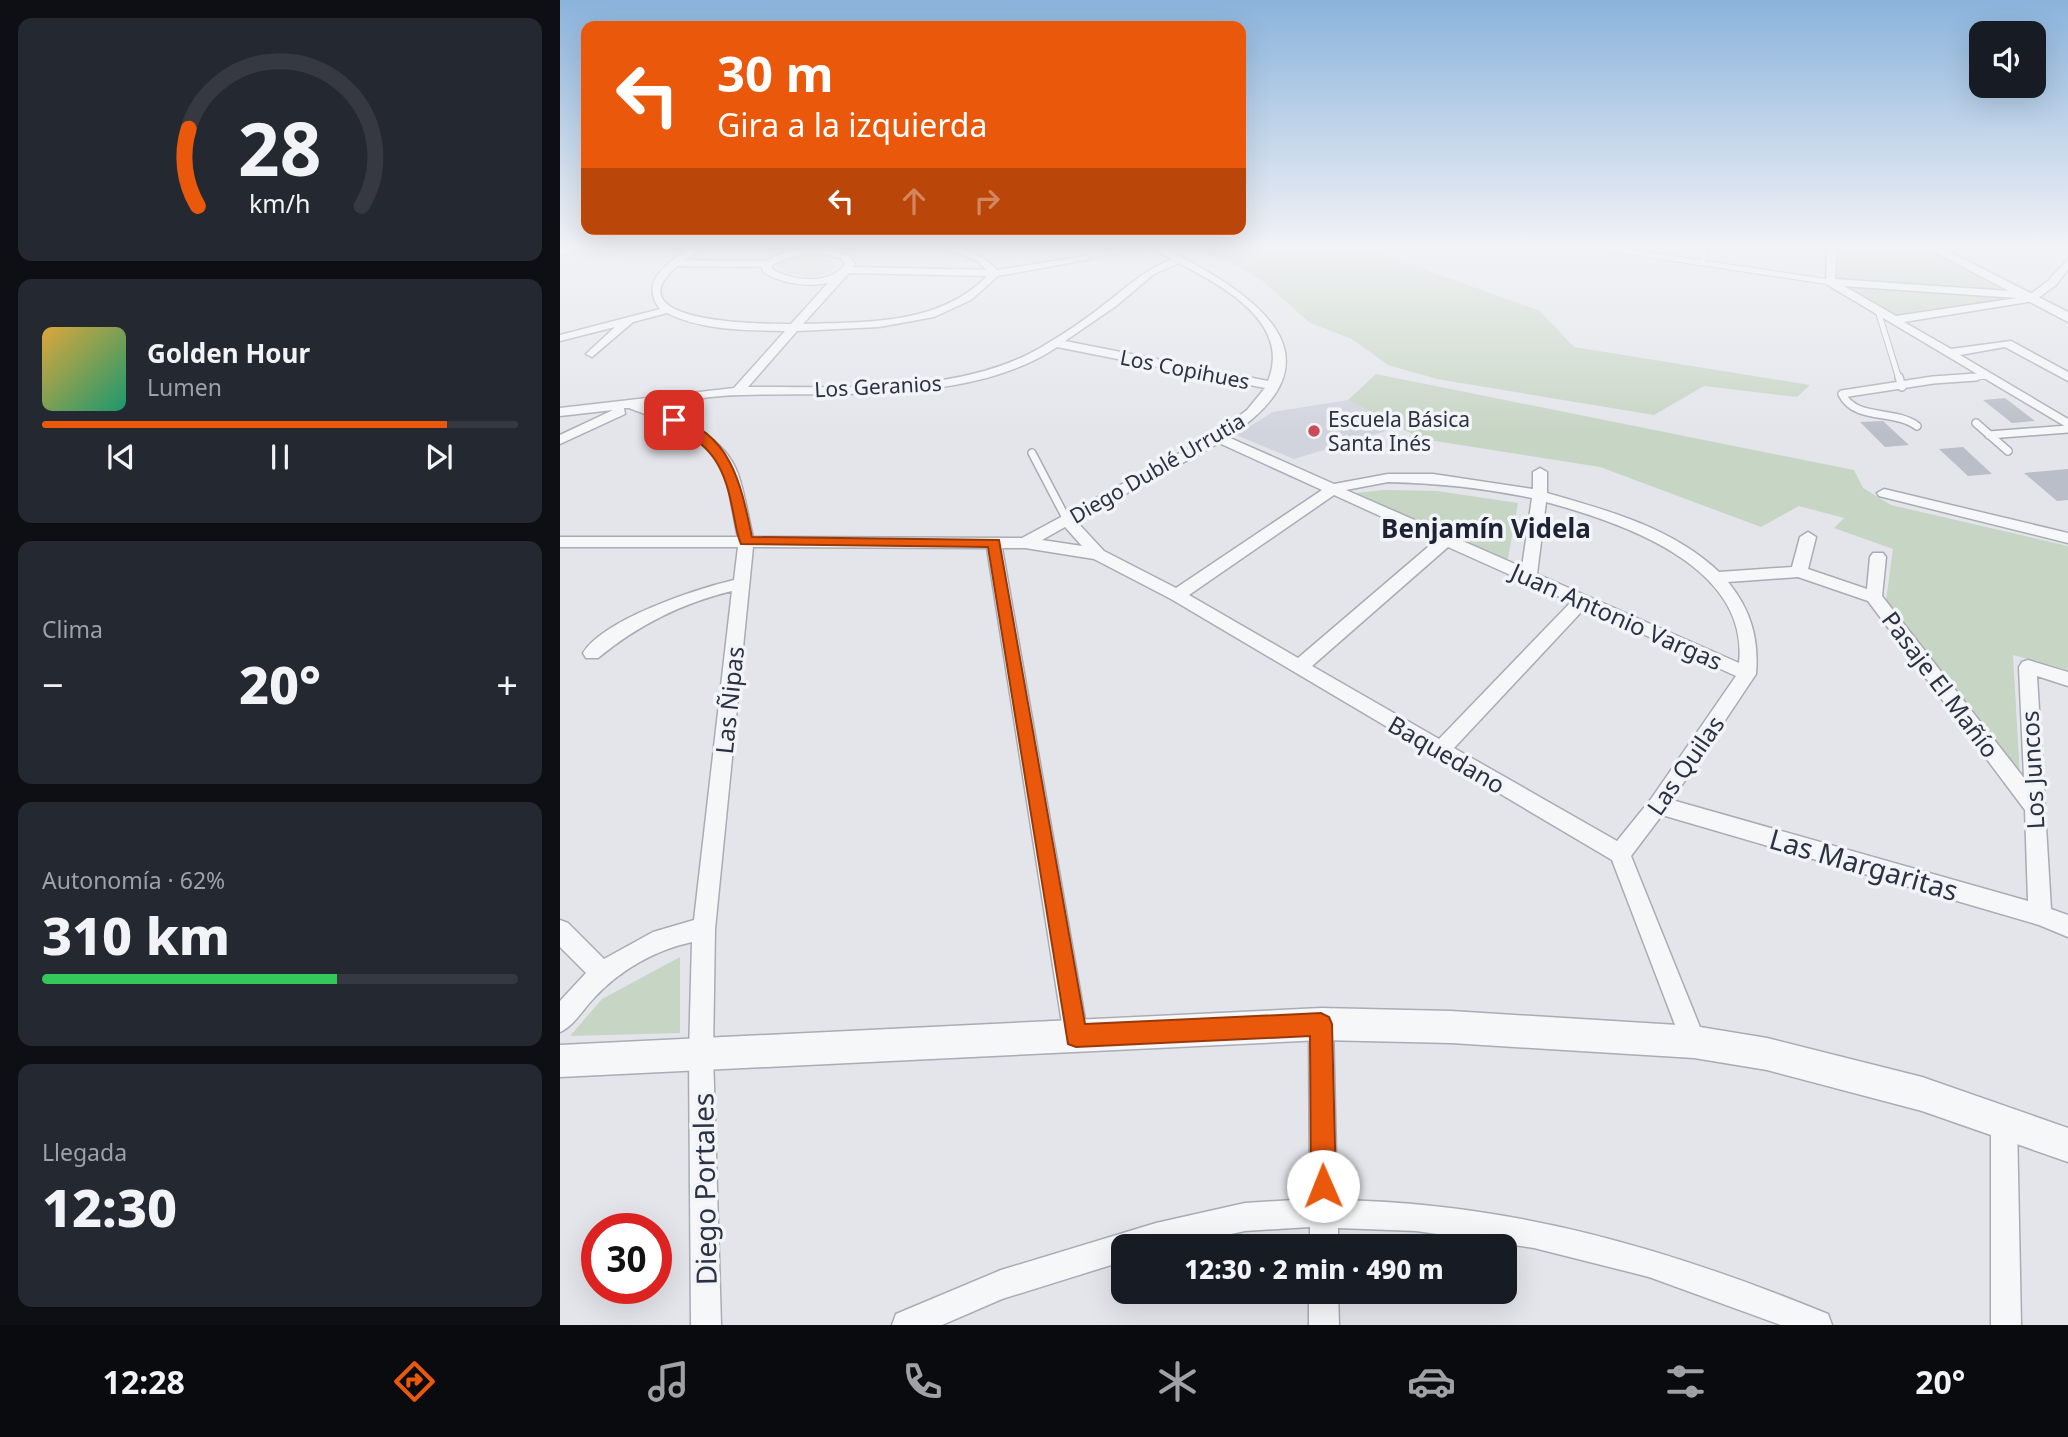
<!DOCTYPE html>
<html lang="es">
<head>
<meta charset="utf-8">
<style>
  :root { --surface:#171b24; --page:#242831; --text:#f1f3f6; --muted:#9ea1a6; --line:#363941; --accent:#ea580c }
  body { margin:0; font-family:"Noto Sans",sans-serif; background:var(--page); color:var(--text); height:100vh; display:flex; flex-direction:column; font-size:26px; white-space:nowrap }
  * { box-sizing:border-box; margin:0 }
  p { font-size:23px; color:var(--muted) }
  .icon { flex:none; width:38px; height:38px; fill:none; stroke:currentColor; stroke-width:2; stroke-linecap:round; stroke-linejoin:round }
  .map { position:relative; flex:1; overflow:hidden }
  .side { display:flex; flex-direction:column; gap:18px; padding:18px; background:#0d0f14; width:560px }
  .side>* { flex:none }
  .guide { position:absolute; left:21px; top:21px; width:665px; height:214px; border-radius:14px; box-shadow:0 7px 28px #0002; background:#ea580c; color:#fff; overflow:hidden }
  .tools { position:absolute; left:1409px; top:21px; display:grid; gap:14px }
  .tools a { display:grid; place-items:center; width:77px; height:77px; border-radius:14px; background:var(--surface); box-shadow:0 7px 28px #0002; font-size:35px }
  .speed { position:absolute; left:21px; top:1213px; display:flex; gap:14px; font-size:35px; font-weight:700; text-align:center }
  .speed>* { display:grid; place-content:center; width:91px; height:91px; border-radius:50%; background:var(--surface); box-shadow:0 7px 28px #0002; line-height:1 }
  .speed .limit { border:10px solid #d22; background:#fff; color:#111 }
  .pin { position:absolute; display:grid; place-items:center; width:60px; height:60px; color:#fff; margin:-30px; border-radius:14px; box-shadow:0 4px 10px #0006 }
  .me { position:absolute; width:77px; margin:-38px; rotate:359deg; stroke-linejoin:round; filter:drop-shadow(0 0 5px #0008) }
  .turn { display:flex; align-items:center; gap:24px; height:147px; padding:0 21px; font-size:32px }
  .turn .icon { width:91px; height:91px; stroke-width:2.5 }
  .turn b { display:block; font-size:49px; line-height:60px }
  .lanes { display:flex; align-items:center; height:66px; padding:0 21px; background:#0003; justify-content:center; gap:35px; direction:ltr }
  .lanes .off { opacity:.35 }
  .big { font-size:52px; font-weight:800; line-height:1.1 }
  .side .card { flex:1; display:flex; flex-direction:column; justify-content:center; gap:10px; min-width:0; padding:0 24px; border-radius:14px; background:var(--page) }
  .side .dial { align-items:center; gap:0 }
  .dial svg { height:182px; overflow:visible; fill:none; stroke:var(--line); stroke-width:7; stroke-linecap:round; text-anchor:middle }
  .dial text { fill:var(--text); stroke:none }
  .song { display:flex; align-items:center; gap:21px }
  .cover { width:84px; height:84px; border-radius:10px; background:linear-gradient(135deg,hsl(40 70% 55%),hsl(160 70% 35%)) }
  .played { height:7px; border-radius:4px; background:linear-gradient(90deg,var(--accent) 85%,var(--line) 85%) }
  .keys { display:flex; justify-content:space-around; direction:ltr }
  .heat { display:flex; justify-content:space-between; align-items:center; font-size:38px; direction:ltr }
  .charge { height:10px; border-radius:5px; background:linear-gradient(90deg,#34c759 62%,var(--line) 0) }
  .trip { position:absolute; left:551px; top:1234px; width:406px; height:70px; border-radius:14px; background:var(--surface); box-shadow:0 7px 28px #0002; font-weight:800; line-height:70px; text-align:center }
  .dock { display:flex; height:112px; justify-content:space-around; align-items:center; background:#090b0e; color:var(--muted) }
  .dock .icon { width:49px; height:49px }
  .dock .on { color:var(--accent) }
  .dock b { font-size:32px; color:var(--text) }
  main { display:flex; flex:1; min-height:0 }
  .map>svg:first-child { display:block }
  .built { fill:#d1d4dd }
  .green { fill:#c7d5c4 }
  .building { fill:#babec8 }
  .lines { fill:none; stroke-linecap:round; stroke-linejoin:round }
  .service-far1-casing { stroke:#a8acb5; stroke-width:7 }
  .service-casing { stroke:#a8acb5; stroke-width:10 }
  .minor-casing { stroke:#a8acb5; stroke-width:3 }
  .tertiary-casing { stroke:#a8acb5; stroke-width:3 }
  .path { stroke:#bdc0c6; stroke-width:2; stroke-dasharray:3.5 3.5; stroke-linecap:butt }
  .service-far1 { stroke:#f6f7f9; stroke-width:5 }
  .service { stroke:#f6f7f9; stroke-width:7 }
  .minor { fill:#f6f7f9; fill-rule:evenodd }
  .tertiary { fill:#f6f7f9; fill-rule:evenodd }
  .route { fill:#ea580c; stroke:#983908; stroke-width:2 }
  .poi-dot { fill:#cd4a57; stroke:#f3f4f8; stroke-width:2.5 }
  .labels { text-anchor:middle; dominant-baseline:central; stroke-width:7; stroke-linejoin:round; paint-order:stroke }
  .far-street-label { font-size:21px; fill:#2b3243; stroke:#f3f4f8 }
  .far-poi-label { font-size:21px; fill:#2b3243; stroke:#f3f4f8; text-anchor:start }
  .street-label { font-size:24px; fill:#2b3243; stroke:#f3f4f8 }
  .neighbourhood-label { font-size:26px; font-weight:bold; fill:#1d2334; stroke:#f3f4f8 }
  .near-street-label { font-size:28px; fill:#2b3243; stroke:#f3f4f8 }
</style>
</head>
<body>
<main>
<section class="side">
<div class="card dial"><svg viewBox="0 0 100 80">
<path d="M14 69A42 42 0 1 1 86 69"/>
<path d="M14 69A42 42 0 0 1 10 35" stroke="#ea580c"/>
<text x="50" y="56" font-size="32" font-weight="700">28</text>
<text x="50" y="72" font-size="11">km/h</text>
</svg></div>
<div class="card">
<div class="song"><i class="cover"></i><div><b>Golden Hour</b><p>Lumen</p></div></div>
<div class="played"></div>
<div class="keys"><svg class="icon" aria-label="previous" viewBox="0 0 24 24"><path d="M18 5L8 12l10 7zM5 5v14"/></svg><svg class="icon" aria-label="pause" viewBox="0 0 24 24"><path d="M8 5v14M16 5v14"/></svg><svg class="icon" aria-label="next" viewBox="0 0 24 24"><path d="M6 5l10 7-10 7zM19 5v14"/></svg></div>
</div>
<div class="card"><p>Clima</p>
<div class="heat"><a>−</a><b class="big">20°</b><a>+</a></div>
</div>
<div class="card"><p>Autonomía · 62%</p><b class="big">310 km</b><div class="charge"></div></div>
<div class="card"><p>Llegada</p><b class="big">12:30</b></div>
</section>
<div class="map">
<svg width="1508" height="1325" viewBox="0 0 1508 1325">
  <rect width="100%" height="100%" fill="#e3e5eb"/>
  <path class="built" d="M 788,400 L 839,427 L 734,459 L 676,435 L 713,412 Z"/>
  <path class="green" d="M 639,248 L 805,248 L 980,311 L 1014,347 L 1250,385 L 1237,397 L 1144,386 L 1094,415 L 877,379 L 828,365 L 792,339 L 750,323 L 704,282 L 672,263 Z
    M 1279,248 L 1365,248 L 1446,292 L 1277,280 Z
    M 256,255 L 269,258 L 275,266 C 266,282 232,277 218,268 L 217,265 L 234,257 Z
    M 1287,287 L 1456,298 L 1335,317 Z
    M 816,374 L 1294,470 L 1303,488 L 1331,505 L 1508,546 L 1508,670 L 1453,655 L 1460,778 L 1326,601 L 1333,549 L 1274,528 L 1284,518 L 1239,506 L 1201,527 L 1040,467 L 862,439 L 788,400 Z
    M 824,490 L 877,491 L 958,503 L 947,564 L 795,493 Z
    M 120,957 L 120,1033 L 10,1036 L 42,999 Z"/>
  <path class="building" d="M 1445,398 L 1475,421 L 1452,423 L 1423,400 Z
    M 1323,421 L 1349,445 L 1325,447 L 1300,422 Z
    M 1403,447 L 1432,474 L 1408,476 L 1379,449 Z
    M 1508,469 L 1508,500 L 1497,501 L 1464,473 Z"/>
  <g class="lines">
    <g class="service-far1-casing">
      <path id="service-far1" d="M 1043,248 L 1270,282
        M 1142,263 L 1146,248
        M 1318,311 L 1339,379
        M 1392,379 L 1429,376"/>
    </g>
    <g class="service-casing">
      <path id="service" d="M 1339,377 L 1342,387
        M 1416,423 L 1448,451
        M 1357,426 C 1334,409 1295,421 1282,394 L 1373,380 L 1416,377
        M 1429,435 L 1508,429
        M 472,453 L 507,520"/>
    </g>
    <g class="minor-casing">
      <path id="minor" d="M 5,248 L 18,248 L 0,256 L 0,250 Z
        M 132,248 L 144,248 L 125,260 L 205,261 L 225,252 L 250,248 L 287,254 L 295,264 L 293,267 L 426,270 L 418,261 L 386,248 C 407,248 423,255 437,270 L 526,256 L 531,259 L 438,276 L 411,300 L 374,317 L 319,327 L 237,331 L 188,387 C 281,386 396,396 480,348 C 504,334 529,317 550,300 C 573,282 584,271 612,259 L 592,248 L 604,248 C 689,291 793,355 668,437 L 774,484 L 828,474 L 873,474 L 973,489 L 973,472 L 980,468 L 987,472 L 987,493 C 1047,510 1113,528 1159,572 L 1232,567 L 1240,537 L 1248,532 L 1256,537 L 1248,569 L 1307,589 L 1310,557 L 1313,553 L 1323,553 L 1326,557 L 1322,596 L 1464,778 L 1459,667 L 1462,662 L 1468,660 L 1508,672 L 1508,686 L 1477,676 L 1491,909 L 1508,915 L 1508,937 L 1479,925 L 1102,815 L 1071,856 L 1146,1042 L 1143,1051 L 1134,1054 L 1125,1051 L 1052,860 L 611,599 L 534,559 L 465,548 L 442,548 L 528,1036 L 525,1045 L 516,1048 L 507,1045 L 504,1036 L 427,548 L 193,547 L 155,929 L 153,1053 L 161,1325 L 131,1325 L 129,1053 L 132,942 C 95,950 60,970 34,998 C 23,1009 14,1026 0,1032 L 0,1001 L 26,973 L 0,947 L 0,920 L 8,923 L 44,959 L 93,932 L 134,920 L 172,591 C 122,603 78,625 38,658 L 26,658 L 23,653 C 44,619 136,589 174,580 L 178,547 L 0,547 L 0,537 L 178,537 C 173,517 171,493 164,473 C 150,435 103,421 69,408 L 64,408 L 65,414 L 0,444 L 0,435 L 53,410 L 0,416 L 0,408 L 174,388 L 225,331 C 186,330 143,331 107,313 L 73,322 L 32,357 L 26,354 L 28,352 L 55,327 L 0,341 L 0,335 L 100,309 C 78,281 110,260 132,248 ZM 255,253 L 281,258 L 285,264 C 270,286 232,281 212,269 L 212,265 L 230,257 ZM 619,263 C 662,286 732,322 708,381 L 505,341 L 556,306 L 594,274 ZM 117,266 L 202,267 L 203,272 C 223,284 246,287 268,283 L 231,324 C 205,324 50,324 117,266 ZM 289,273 L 427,276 C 380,325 306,322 243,324 ZM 497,347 L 705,388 L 687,410 L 655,434 L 462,538 L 193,537 C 188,517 185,494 178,474 C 164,435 121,420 86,406 C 118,402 150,395 182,395 C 280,392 413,404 497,347 ZM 659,443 L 762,490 L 616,588 L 544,551 L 516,521 ZM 828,482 C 877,483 924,488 972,498 L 962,567 L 786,490 ZM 774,495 L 875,541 L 738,658 L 629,595 ZM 986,502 C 1060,522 1190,565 1179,663 L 977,574 ZM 505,527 L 522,546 L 482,540 ZM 888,547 L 1011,602 L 879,739 L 752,666 ZM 1238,577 L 1308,601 L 1465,810 L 1468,901 L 1112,800 L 1196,674 C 1199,639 1191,610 1168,582 ZM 1025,608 L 1176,676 L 1091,799 L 1057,841 L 894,748 Z
        M 1267,248 L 1277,248 L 1275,279 L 1463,292 L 1468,296 L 1488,281 L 1508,259 L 1508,269 L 1496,285 L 1474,301 L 1344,322 L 1391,349 L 1451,341 L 1508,372 L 1508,381 L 1445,347 L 1400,355 L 1508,419 L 1508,428 L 1266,284 ZM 1284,286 L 1457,298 L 1336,316 Z
        M 1324,489 L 1508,533 L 1508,543 L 1319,496 L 1317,493 Z
        M 761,1012 L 770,1015 L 773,1024 L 777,1200 C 952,1203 1107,1248 1268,1314 L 1272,1325 L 1221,1325 L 1089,1277 L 974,1248 L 856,1231 L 778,1228 L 778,1246 L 750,1246 L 750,1227 L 685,1231 L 616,1246 L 564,1246 L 564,1261 L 442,1299 L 382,1325 L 332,1325 L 336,1314 L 441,1270 L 596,1223 L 685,1203 L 750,1199 L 749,1024 L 752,1015 Z
        M 1444,1108 L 1453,1112 L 1457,1121 L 1461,1325 L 1431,1325 L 1431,1121 L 1435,1112 Z
        M 749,1292 L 778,1292 L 779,1325 L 749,1325 Z"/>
    </g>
    <g class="tertiary-casing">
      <path id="tertiary" d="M 1367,248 L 1382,248 L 1508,312 L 1508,322 Z
        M 761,1008 L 891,1011 L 1134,1026 L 1207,1038 L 1362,1077 L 1508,1128 L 1508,1162 L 1362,1111 L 1207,1070 L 1134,1058 L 891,1043 L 761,1040 L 0,1077 L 0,1045 Z"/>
    </g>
    <path class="path" d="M 539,257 L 583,251"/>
    <use href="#service-far1" class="service-far1"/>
    <use href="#service" class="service"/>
    <use href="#minor" class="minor"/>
    <use href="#tertiary" class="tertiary"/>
  </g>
  <linearGradient id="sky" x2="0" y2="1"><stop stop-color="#8ab3dc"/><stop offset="0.57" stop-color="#f2f3f6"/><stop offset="1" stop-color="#f2f3f6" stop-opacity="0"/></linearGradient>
  <rect width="1508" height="433" fill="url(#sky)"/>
  <path class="route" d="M 114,417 C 172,434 181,485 192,537 L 439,540 L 525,1024 L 761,1013 L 769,1017 L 772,1024 L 776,1186 L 772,1195 L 763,1199 L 754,1195 L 751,1186 L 750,1036 L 516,1047 L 508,1044 L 428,547 L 181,544 C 176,533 175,519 172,507 C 164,463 149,444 110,423 L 108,420 Z"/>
  <circle class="poi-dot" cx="754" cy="431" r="7"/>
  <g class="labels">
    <g class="far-street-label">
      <text transform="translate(625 369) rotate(11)">Los Copihues</text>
      <text transform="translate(318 386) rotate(-3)">Los Geranios</text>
      <text transform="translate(597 468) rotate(-30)">Diego Dublé Urrutia</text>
    </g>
    <g class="far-poi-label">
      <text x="768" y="419">Escuela Básica<tspan x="768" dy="24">Santa Inés</tspan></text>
    </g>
    <g class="street-label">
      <text transform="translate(1057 616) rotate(24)">Juan Antonio Vargas</text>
      <text transform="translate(1381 684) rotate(53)">Pasaje El Mañío</text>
      <text transform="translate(169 700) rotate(-84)">Las Ñipas</text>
      <text transform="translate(887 754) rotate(30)">Baquedano</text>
      <text transform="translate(1125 765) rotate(-55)">Las Quilas</text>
      <text transform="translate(1472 770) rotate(-93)">Los Juncos</text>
    </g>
    <g class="neighbourhood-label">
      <text x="926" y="528">Benjamín Videla</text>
    </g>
    <g class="near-street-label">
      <text transform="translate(1304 864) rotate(16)">Las Margaritas</text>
      <text transform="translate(144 1189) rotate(-91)">Diego Portales</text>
    </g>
  </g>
</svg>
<div class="tools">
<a><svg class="icon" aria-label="sound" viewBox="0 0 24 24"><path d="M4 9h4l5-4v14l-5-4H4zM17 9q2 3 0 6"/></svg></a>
</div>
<div class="speed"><div class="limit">30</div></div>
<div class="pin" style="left:114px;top:420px;background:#d93025"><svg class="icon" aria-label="arrive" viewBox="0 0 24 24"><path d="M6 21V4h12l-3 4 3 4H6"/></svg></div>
<svg class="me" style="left:763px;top:1186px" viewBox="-20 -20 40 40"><circle r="19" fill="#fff"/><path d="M0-13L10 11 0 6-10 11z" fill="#ea580c"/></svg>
<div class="trip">12:30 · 2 min · 490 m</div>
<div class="guide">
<div class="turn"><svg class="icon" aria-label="left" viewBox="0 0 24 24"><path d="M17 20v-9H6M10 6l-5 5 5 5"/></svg><div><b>30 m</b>Gira a la izquierda</div></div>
<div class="lanes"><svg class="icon" aria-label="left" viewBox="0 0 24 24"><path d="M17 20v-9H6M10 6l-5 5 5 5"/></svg><svg class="icon off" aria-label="ahead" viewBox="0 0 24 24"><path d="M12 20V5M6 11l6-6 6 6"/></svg><svg class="icon off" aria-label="right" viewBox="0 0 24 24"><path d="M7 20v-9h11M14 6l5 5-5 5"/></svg></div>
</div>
</div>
</main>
<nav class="dock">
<b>12:28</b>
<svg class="icon on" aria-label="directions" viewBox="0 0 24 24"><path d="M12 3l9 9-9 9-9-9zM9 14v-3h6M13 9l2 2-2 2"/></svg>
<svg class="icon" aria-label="music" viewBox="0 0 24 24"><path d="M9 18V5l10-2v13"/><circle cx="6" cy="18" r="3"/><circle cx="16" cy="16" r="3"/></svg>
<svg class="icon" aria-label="phone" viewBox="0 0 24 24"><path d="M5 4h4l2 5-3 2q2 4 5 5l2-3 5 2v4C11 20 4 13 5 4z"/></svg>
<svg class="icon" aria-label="climate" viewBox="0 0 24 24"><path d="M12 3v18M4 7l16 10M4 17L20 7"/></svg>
<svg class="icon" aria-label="car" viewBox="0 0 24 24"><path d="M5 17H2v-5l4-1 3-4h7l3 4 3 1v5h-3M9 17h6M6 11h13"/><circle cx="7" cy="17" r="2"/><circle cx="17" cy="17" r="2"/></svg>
<svg class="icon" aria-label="filters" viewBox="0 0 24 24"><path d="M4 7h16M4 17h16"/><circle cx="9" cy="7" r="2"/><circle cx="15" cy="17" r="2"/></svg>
<b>20°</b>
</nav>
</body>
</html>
